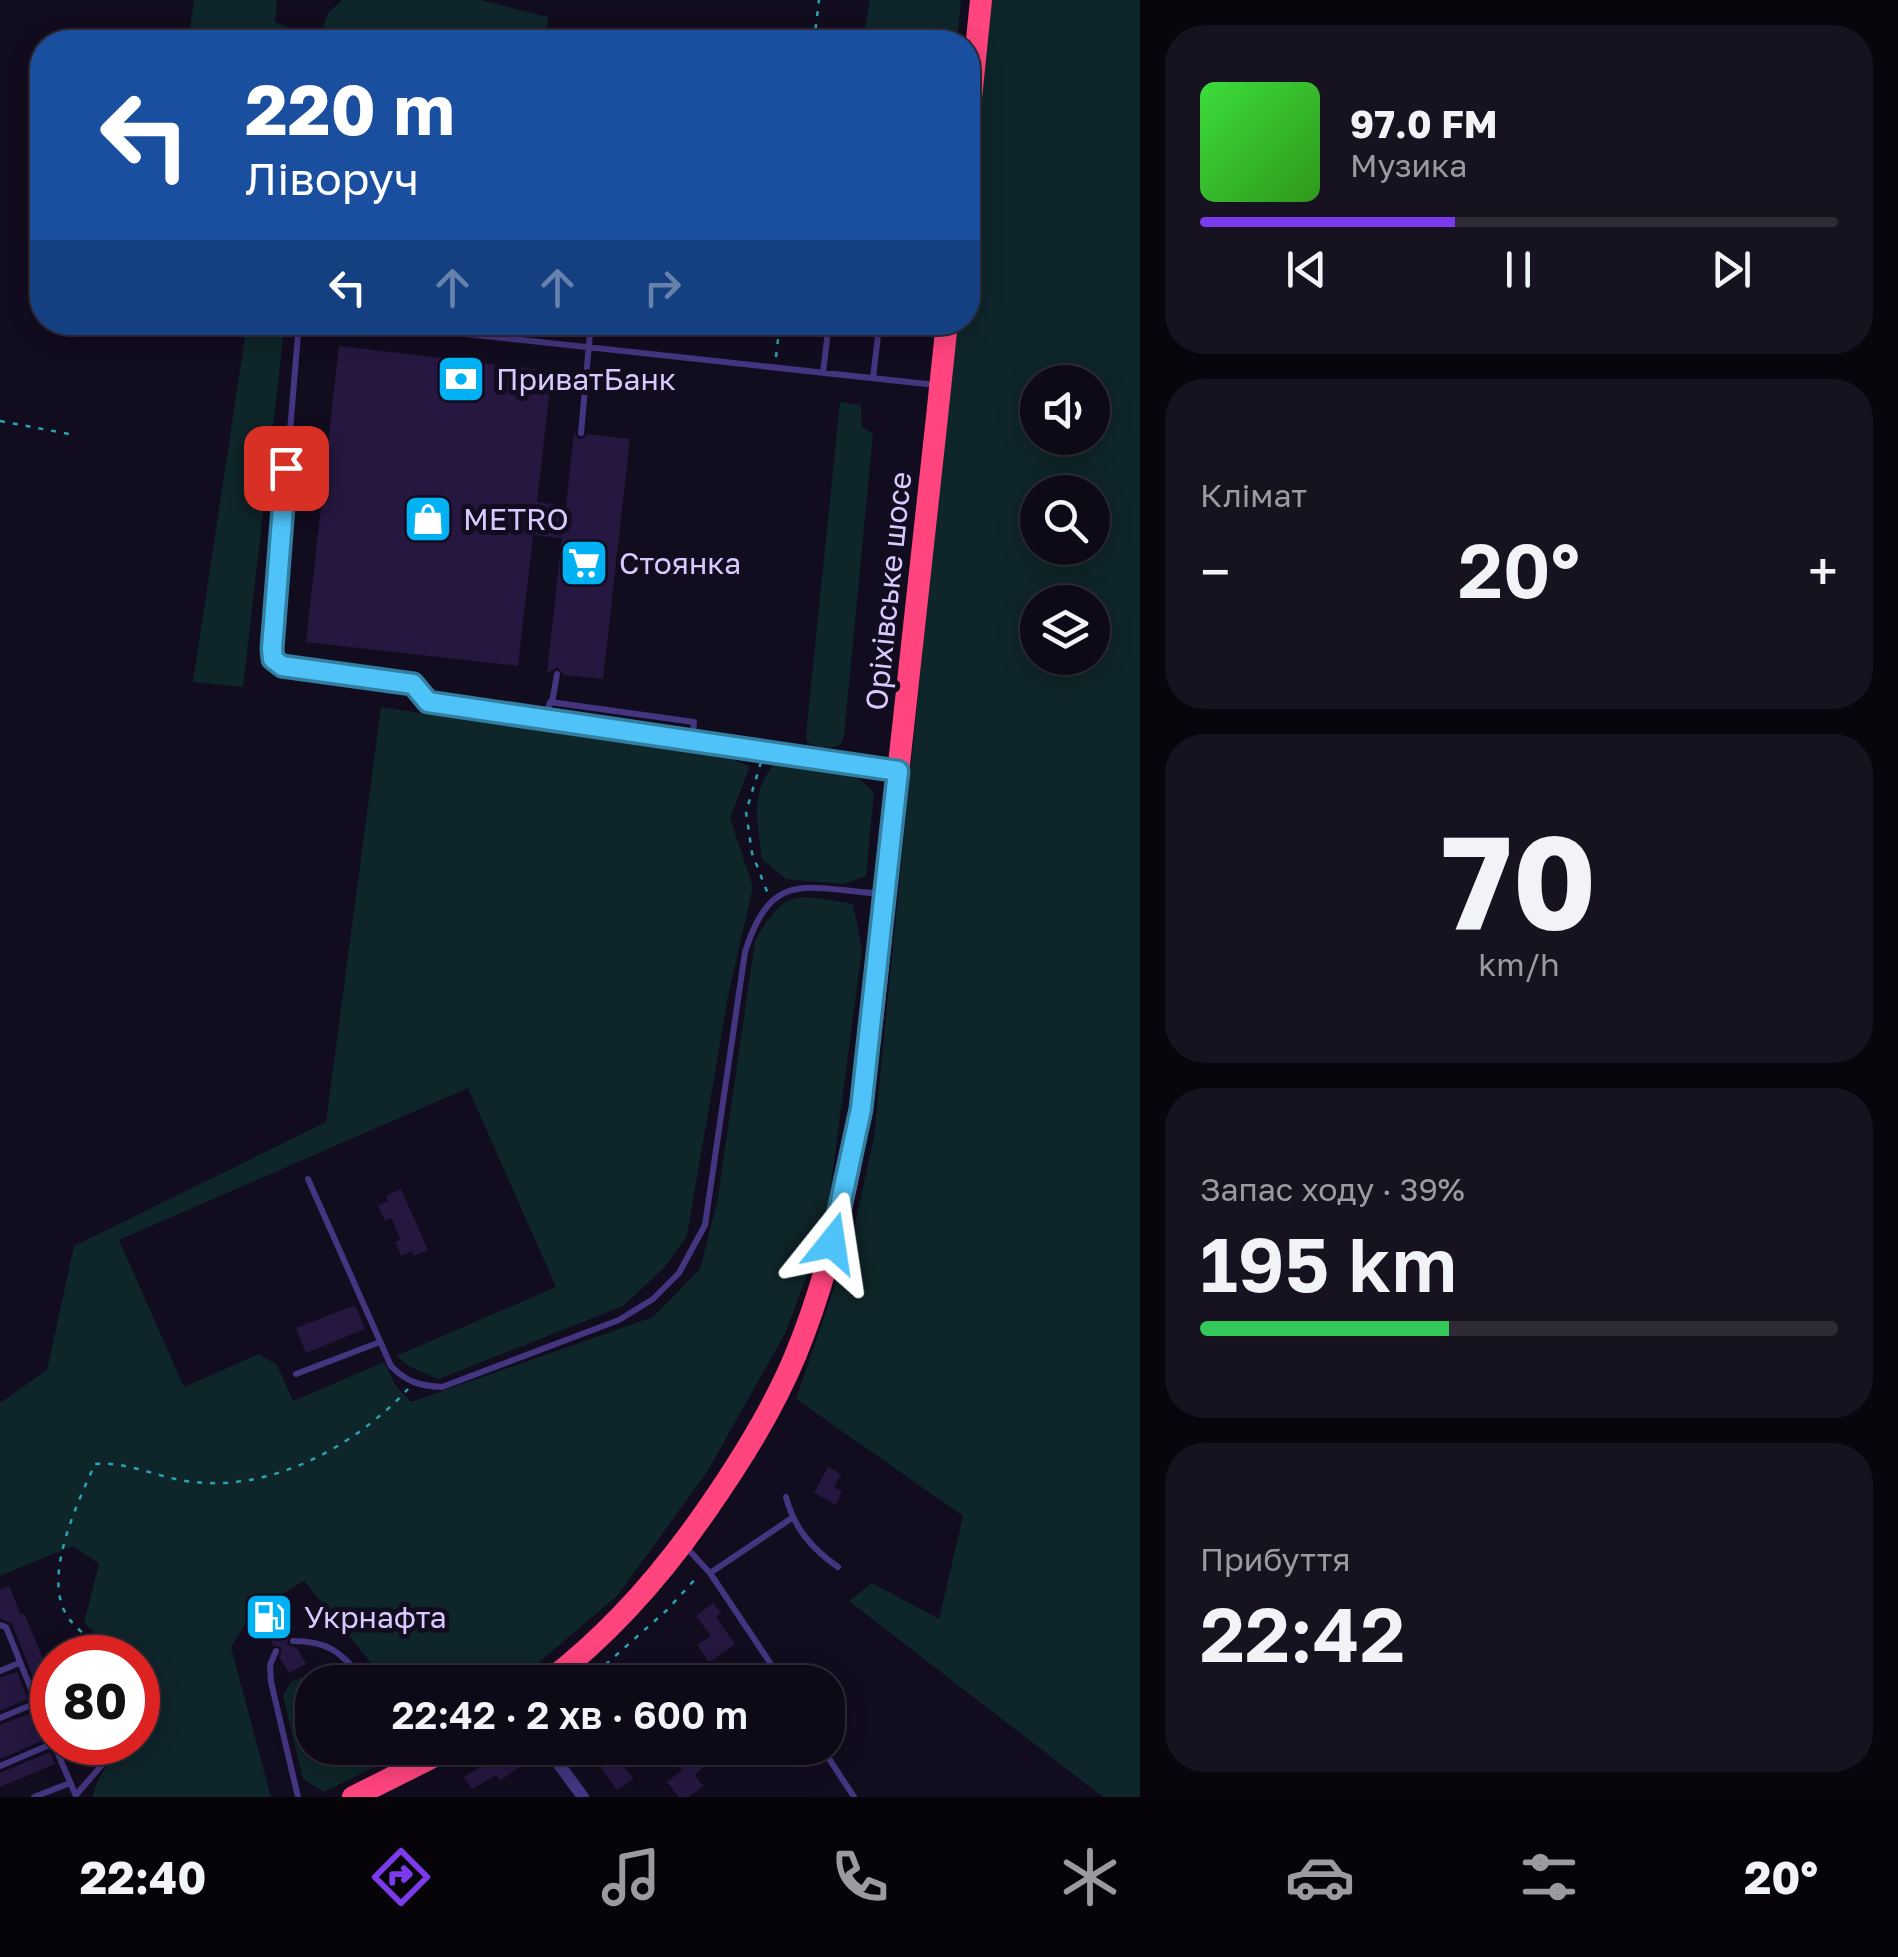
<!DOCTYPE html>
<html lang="uk">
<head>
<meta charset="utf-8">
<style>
  :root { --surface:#0e0917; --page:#171220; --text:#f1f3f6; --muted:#9b9aa1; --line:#2e2a36; --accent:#7c3aed }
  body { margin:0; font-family:"Golos Text",sans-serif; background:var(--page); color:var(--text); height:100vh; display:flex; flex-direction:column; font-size:38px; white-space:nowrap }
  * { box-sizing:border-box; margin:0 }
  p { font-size:32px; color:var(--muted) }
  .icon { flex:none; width:55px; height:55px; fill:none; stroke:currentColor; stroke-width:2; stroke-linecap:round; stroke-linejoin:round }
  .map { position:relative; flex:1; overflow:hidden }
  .side { display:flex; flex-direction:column; gap:25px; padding:25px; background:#08050d; width:758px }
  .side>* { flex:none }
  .guide { position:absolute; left:30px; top:30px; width:950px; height:305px; border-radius:40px; box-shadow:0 5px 25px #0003,0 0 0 2px var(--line); background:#1a4fa0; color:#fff; overflow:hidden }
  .fabs { position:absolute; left:1020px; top:365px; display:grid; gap:20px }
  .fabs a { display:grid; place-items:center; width:90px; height:90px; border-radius:50%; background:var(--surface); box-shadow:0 5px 25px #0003,0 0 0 2px var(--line); font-size:50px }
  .speed { position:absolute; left:30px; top:1635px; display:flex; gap:20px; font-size:50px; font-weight:700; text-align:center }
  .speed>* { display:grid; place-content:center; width:130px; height:130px; border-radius:50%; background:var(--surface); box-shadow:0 5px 25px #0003,0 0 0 2px var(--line); line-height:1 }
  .speed .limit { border:15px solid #d22; background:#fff; color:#111 }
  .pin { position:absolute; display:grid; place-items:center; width:85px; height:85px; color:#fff; margin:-42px; border-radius:20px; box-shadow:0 5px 15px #0006 }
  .me { position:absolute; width:110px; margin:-55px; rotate:15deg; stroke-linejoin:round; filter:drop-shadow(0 0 8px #0008) }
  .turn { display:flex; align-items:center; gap:35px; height:210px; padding:0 50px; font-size:45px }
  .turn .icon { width:130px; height:130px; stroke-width:2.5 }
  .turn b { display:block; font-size:70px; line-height:85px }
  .lanes { display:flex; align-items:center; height:95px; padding:0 50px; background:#0003; justify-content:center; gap:50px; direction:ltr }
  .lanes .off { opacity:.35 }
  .big { font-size:75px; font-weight:600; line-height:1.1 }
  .side .card { flex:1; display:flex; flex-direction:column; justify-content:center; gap:15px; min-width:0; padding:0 35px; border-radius:40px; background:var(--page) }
  .side .dial { align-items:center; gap:0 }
  .dial b { font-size:130px; line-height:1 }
  .song { display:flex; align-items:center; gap:30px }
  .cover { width:120px; height:120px; border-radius:15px; background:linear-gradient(135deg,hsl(120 70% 55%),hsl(110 70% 35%)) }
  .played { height:10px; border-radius:5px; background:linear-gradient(90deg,var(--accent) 40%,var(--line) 40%) }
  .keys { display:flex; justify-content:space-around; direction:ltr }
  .heat { display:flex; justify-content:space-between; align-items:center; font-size:55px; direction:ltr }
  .charge { height:15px; border-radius:8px; background:linear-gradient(90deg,#34c759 39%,var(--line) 0) }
  .trip { position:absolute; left:295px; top:1665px; width:550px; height:100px; border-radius:40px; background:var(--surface); box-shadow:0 5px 25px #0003,0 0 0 2px var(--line); font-weight:600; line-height:100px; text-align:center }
  .tab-bar { display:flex; height:160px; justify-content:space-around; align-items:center; background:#060409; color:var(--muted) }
  .tab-bar .icon { width:70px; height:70px }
  .tab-bar .current { color:var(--accent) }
  .tab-bar b { font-size:45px; color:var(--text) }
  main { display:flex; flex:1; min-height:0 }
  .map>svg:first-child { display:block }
  .green { fill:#0e2529; fill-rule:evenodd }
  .building { fill:#261740 }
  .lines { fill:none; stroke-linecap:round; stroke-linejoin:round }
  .path { stroke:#29a4b3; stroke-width:2.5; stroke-dasharray:5 8; stroke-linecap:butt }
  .lane { stroke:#443580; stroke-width:6 }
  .street { stroke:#443580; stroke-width:12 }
  .highway { stroke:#ff447e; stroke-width:22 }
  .route-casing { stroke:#337fa1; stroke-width:25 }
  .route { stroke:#4fc3f7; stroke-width:18 }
  .labels { text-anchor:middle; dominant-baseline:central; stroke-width:10; stroke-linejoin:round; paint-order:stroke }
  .poi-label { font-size:30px; fill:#d9c9ff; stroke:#120c1f; text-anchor:start }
  .street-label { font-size:30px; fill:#d9c9ff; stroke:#120c1f }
</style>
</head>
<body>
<main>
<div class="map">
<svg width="1141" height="1797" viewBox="0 0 1141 1797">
  <rect width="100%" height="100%" fill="#120c1f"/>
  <path class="green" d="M 194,0 L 277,0 L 275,22 L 319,40 L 328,13 L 342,0 L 480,0 L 548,17 L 546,42 L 188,42 Z
    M 870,0 L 961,0 L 957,42 L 862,42 Z
    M 987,0 L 1140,0 L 1140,1797 L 1103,1797 L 849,1601 L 872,1583 L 939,1619 L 963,1516 L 796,1399 L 853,1233 L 874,1137 L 955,323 L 968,322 L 968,200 ZM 1038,382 L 1092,382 L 1092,438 L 1038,438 ZM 1038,492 L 1092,492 L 1092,548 L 1038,548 ZM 1038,602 L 1092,602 L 1092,658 L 1038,658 Z
    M 247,323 L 285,323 L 243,687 L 193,682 Z
    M 840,402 L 861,405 L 862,427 L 873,434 L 844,736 L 841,744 C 831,750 817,748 807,742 L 806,735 Z
    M 381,707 L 730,759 L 750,766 L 730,818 L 753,887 L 728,996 L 687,1236 L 664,1268 L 623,1306 L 439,1379 L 410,1367 L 396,1356 L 556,1287 L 468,1088 L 119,1240 L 184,1387 L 259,1354 L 277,1365 L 293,1401 L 384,1362 L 396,1386 L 411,1402 L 653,1317 L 700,1269 L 717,1203 L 755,941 C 786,886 796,895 853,904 L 862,949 L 826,1223 L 786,1332 L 707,1472 L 618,1595 L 516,1682 L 387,1682 L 304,1581 L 253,1611 L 231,1647 L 271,1797 L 93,1797 C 95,1779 109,1763 120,1749 L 119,1743 L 138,1742 L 138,1658 L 119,1657 L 84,1623 L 99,1564 L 73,1546 L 0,1576 L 0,1403 L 47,1370 L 74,1246 L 326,1122 Z
    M 774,765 L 858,778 L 874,792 L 866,876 L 843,884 L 786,879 L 762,859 C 758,825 749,793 774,765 Z
    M 329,1666 L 350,1672 L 359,1682 L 312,1682 L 312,1748 L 401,1748 L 394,1757 L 324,1792 L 303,1779 L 283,1696 L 291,1682 Z"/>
  <path class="building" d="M 339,346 L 552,371 L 537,502 L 566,506 L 574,432 L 579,440 L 588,434 L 630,439 L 603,679 L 564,675 L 557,667 L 547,673 L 562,538 L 533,535 L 518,666 L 306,642 Z
    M 401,1189 L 428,1250 L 414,1256 L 412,1251 L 401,1256 L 395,1242 L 401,1240 L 391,1218 L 385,1221 L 378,1206 L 388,1201 L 386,1196 Z
    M 355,1305 L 365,1329 L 306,1353 L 296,1328 Z
    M 828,1467 L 841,1474 L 834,1487 L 842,1492 L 836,1505 L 814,1493 Z
    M 9,1586 L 21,1615 L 24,1613 L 52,1680 L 52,1724 L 12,1624 L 0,1618 L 0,1590 Z
    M 713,1603 L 721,1613 L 716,1617 L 735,1644 L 709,1662 L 697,1645 L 711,1636 L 696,1616 Z
    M 276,1607 L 290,1635 L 287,1645 L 297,1648 L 306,1664 L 289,1673 L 280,1658 L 282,1648 L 273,1645 L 257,1617 Z
    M 17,1672 L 28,1699 L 0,1711 L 0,1678 Z
    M 33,1712 L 44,1740 L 0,1759 L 0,1725 Z
    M 502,1748 L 506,1748 L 519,1767 L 500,1781 L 496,1775 L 472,1789 L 464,1777 L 487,1763 L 485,1759 Z
    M 662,1748 L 687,1748 L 693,1753 L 699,1748 L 713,1748 L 718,1754 L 695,1775 L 703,1786 L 689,1797 L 679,1797 L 667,1782 L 682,1770 Z
    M 612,1750 L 633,1779 L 617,1790 L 597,1762 Z
    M 50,1752 L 55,1764 L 0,1787 L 0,1773 Z"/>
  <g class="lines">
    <path class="path" d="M 814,42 L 819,0
      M 776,357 L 780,322
      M 0,421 L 69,434
      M 761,762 L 746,812 L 752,853 L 768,894
      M 111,1658 C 97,1643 75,1630 66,1614 C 43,1574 78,1502 95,1464 C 129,1461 160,1479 194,1482 C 273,1491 355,1446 408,1389
      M 586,1682 L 667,1610 L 698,1576"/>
    <path class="lane" d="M 299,322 L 272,649 L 273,659 L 282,666 L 413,685 L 427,702 L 892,770
      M 355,322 L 936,385
      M 607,322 L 647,327 L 655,322
      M 823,373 L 829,322
      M 873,378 L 879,327 L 876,322
      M 581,433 L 591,322
      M 552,703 L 557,674
      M 545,719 L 550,702 L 694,722 L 692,741
      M 308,1179 L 391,1366 C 406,1382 421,1386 442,1387 L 619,1320 L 653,1299 L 679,1273 L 705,1225 L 745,952 C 772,867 807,889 883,894
      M 296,1374 L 380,1342
      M 786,1497 C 794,1528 812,1549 838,1567
      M 685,1546 L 710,1573 L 783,1682
      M 710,1573 L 792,1518
      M 0,1625 L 6,1627 L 52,1741
      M 293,1641 C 333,1641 341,1655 367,1682
      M 276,1651 L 270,1665 L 271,1682 L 298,1797
      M 0,1671 L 19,1663
      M 0,1718 L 36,1703
      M 53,1742 L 76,1796
      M 822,1748 L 854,1797
      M 0,1766 L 54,1743
      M 76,1795 L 107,1759 L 114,1742
      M 34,1797 L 70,1783"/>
    <path class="street" d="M 547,1748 L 583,1797"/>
    <path class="highway" d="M 968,128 L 981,0
      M 547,1682 C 610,1634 661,1576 706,1511 C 740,1462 773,1410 796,1354 C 865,1185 873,999 893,819 C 910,654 930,488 947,322
      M 353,1797 L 451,1748"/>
  </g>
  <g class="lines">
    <g class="route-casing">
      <path id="route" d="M 286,468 L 272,649 L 273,659 L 282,666 L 413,684 L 428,702 L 898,771 L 861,1109 L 832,1243"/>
    </g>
    <use href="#route" class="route"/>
  </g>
  <defs>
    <g id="bank-square" transform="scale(2.5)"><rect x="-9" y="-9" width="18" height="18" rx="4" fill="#00b2f4" stroke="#120c1f"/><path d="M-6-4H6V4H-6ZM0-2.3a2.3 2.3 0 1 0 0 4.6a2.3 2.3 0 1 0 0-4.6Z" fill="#fff"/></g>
    <g id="shop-square" transform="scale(2.5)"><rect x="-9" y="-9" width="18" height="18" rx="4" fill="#00b2f4" stroke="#120c1f"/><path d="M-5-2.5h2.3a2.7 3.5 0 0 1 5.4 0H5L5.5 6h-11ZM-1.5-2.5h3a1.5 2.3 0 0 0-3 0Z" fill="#fff"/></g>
    <g id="supermarket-square" transform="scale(2.5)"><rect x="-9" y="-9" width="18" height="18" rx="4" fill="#00b2f4" stroke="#120c1f"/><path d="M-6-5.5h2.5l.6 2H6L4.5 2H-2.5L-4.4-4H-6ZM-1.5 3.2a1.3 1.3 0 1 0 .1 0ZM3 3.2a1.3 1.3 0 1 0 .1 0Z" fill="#fff"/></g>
    <g id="fuel-square" transform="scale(2.5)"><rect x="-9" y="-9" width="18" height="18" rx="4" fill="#00b2f4" stroke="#120c1f"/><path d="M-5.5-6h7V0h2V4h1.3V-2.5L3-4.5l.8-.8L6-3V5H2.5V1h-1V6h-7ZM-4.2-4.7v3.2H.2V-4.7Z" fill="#fff"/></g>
  </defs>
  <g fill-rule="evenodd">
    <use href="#bank-square" x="461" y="379"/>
    <use href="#shop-square" x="428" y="519"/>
    <use href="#supermarket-square" x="584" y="563"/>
    <use href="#fuel-square" x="269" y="1617"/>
  </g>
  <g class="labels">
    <g class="poi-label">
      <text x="496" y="379">ПриватБанк</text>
      <text x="463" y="519">METRO</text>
      <text x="619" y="563">Стоянка</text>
      <text x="304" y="1617">Укрнафта</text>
    </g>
    <g class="street-label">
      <text transform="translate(888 591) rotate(-84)">Оріхівське шосе</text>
    </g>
  </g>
</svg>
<div class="fabs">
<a><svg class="icon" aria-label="sound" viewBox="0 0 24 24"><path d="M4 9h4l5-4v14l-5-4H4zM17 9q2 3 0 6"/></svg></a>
<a><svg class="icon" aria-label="search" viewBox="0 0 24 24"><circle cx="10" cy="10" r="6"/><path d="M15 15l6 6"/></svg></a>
<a><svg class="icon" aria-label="layers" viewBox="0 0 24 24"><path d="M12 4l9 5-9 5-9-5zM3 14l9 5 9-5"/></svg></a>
</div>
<div class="speed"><div class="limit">80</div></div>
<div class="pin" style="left:286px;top:468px;background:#d93025"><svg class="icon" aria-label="arrive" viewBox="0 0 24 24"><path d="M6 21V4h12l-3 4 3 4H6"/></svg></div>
<svg class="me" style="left:832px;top:1243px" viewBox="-20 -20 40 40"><path d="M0-17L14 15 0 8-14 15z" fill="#4fc3f7" stroke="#fff" stroke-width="4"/></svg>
<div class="trip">22:42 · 2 хв · 600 m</div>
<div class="guide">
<div class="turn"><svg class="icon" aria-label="left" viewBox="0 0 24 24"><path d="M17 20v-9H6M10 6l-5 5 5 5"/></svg><div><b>220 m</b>Ліворуч</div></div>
<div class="lanes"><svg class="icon" aria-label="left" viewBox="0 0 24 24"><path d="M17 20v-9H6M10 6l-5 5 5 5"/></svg><svg class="icon off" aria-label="ahead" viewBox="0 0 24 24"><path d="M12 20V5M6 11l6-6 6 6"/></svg><svg class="icon off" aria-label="ahead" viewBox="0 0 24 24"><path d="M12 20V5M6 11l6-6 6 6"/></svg><svg class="icon off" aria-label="right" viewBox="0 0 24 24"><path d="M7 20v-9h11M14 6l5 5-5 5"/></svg></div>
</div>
</div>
<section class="side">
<div class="card">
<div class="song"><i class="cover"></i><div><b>97.0 FM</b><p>Музика</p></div></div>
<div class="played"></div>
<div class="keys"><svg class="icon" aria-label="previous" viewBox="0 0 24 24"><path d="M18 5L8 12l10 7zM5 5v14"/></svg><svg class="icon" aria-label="pause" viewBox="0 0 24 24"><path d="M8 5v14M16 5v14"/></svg><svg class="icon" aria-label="next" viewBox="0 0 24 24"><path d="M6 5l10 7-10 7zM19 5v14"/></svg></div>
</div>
<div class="card"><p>Клімат</p>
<div class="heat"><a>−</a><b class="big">20°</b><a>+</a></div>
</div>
<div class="card dial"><b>70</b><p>km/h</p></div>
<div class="card"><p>Запас ходу · 39%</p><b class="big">195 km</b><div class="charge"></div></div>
<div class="card"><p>Прибуття</p><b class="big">22:42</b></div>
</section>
</main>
<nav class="tab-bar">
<b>22:40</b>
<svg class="icon current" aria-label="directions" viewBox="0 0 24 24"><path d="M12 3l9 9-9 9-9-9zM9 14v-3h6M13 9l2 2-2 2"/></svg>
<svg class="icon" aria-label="music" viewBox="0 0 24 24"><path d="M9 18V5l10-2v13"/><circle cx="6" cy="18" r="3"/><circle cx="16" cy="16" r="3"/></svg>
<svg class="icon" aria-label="phone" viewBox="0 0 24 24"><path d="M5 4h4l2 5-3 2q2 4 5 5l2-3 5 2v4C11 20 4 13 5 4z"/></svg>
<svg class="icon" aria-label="climate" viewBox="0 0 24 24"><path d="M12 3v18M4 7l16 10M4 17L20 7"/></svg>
<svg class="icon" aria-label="car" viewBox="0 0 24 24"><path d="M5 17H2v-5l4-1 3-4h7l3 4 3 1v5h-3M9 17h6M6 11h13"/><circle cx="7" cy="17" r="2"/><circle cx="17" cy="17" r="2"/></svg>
<svg class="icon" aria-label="filters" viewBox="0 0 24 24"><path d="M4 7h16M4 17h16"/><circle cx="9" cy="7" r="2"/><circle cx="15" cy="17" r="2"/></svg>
<b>20°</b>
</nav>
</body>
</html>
